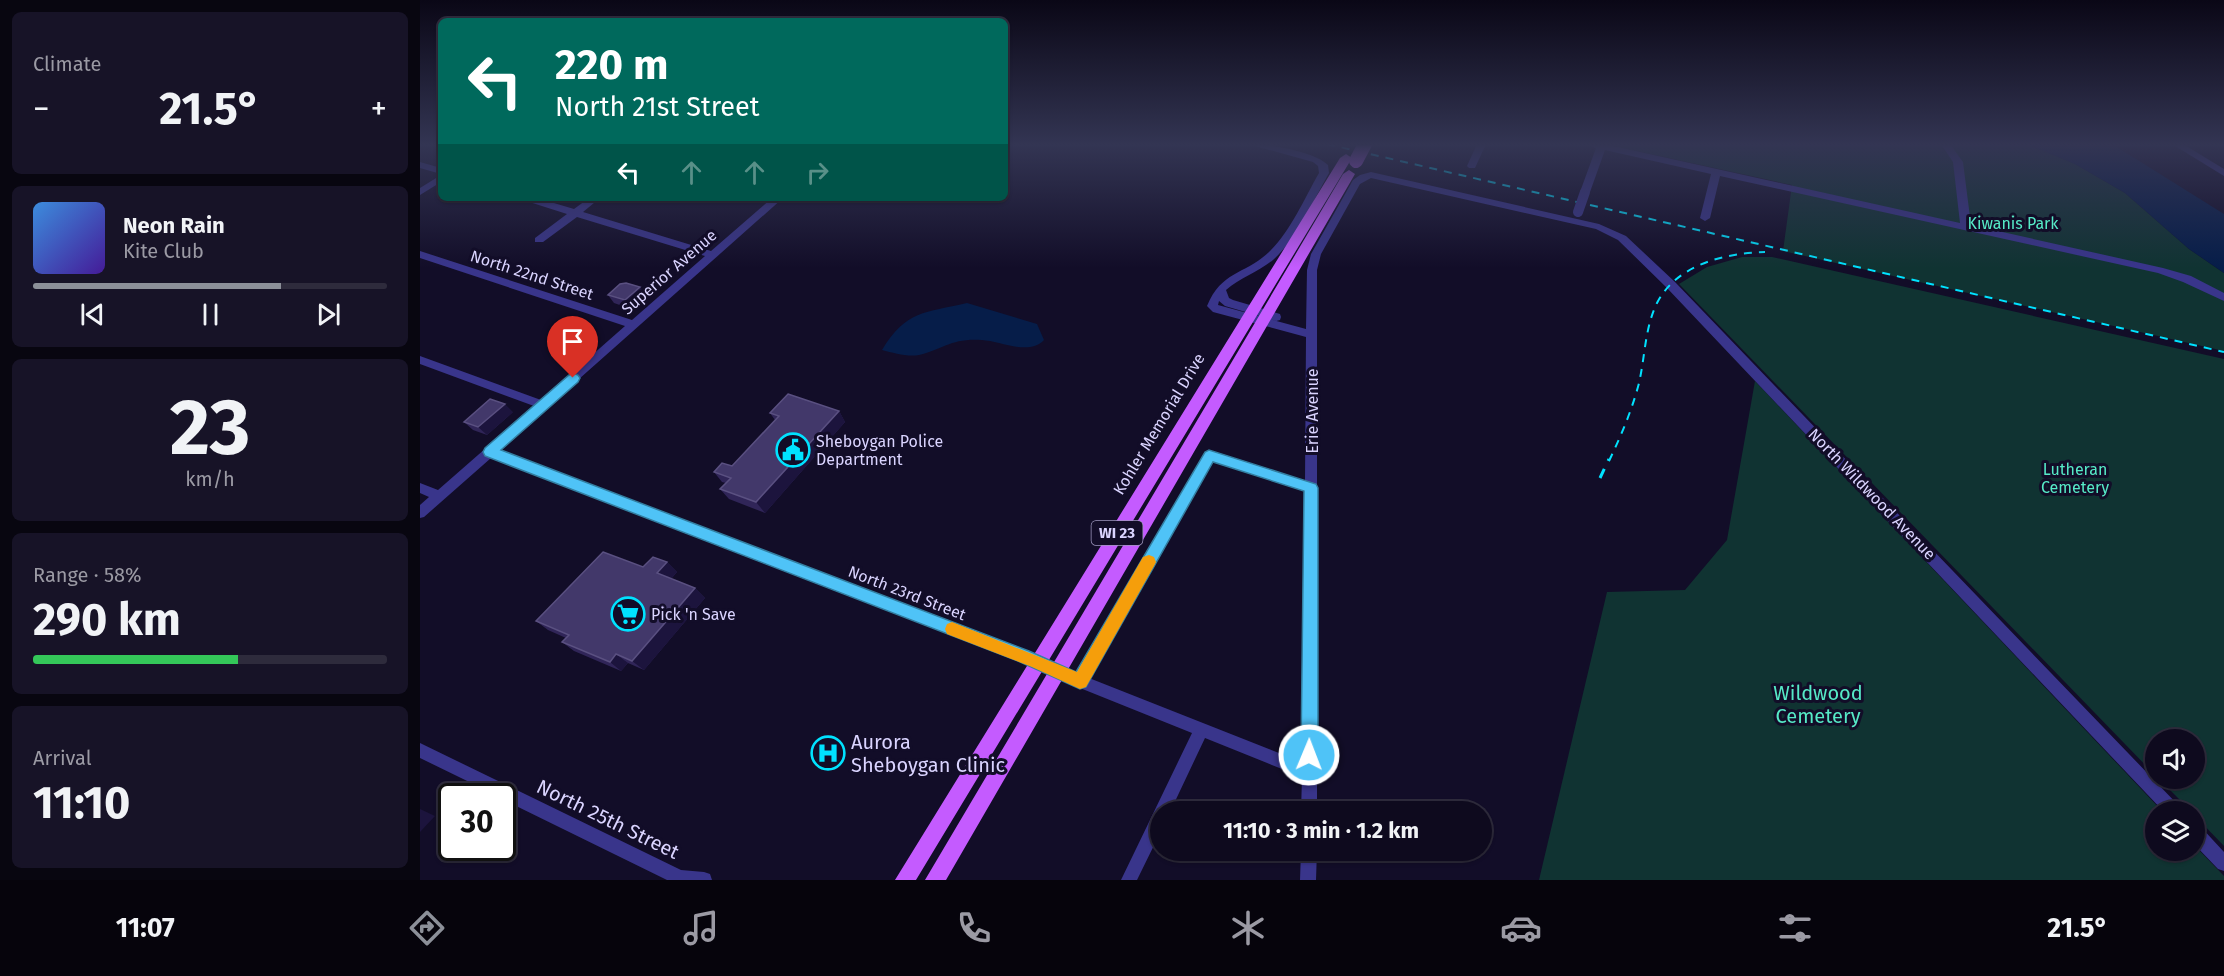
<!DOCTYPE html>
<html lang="en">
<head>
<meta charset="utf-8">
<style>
  :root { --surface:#0e0a1e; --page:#171327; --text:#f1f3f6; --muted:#9b9aa4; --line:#2e2b3c; --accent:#8c9099 }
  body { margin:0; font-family:"Fira Sans",sans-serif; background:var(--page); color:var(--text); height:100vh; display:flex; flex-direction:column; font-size:22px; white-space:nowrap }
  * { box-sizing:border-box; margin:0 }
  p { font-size:20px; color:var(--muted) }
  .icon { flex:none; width:33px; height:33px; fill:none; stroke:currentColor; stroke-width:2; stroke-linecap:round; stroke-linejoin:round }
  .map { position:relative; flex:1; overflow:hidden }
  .sheet { display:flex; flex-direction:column; gap:12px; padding:12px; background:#080610; width:420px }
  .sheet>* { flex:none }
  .guide { position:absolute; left:18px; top:18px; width:570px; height:183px; border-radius:9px; box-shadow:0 2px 4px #0004,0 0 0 2px var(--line); background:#00695c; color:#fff; overflow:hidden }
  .fabs { position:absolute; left:1725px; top:729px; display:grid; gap:12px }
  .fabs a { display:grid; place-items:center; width:60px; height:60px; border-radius:50%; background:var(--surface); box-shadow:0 2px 4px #0004,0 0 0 2px var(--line); font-size:30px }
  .speed { position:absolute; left:18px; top:783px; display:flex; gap:12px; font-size:30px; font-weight:700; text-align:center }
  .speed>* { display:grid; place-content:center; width:78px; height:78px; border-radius:50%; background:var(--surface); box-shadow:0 2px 4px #0004,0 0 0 2px var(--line); line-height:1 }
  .speed .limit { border:3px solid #111; border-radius:9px; background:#fff; color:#111 }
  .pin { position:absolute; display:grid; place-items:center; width:51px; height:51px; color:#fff; margin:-62px -26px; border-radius:50% 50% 50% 0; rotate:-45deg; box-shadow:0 0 6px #0007 }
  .pin .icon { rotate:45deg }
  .me { position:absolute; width:66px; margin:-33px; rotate:1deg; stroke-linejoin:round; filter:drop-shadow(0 0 4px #0008) }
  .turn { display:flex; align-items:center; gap:21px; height:126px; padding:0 18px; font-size:27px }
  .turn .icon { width:78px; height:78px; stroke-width:2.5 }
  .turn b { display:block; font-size:42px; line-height:51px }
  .lanes { display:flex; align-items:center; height:57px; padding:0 18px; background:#0003; justify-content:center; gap:30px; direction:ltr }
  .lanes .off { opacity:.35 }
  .big { font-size:45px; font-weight:700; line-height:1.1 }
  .sheet .tile { flex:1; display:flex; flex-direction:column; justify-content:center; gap:9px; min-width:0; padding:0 21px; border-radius:9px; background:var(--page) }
  .sheet .dial { align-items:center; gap:0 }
  .dial b { font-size:78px; line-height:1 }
  .song { display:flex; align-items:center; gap:18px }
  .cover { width:72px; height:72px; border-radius:9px; background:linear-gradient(135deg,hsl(210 70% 55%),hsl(260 70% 35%)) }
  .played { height:6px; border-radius:3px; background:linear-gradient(90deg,var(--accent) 70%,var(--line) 70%) }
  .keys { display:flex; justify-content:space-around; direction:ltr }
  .heat { display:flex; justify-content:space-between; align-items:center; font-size:33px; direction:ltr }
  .charge { height:9px; border-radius:4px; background:linear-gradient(90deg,#34c759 58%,var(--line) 0) }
  .trip { position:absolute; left:730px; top:801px; width:342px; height:60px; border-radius:30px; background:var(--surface); box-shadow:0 2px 4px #0004,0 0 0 2px var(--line); font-weight:700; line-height:60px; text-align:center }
  .tab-bar { display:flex; height:96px; justify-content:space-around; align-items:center; background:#06040c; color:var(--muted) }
  .tab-bar .icon { width:42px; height:42px }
  .tab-bar .current { color:var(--accent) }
  .tab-bar b { font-size:27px; color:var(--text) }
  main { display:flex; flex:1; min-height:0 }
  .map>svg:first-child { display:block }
  .green { fill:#103332 }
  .water { fill:#061d49 }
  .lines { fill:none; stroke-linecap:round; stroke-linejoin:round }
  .minor { fill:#39358b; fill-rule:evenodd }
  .major { fill:#c45bff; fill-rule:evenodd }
  .rail-far1 { stroke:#00e2ff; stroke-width:2; stroke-dasharray:8 7; stroke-linecap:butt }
  .rail { stroke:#00e2ff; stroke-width:3; stroke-dasharray:10 9; stroke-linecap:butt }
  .minor-bridge { stroke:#39358b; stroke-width:10 }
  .major-bridge { stroke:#c45bff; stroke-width:14 }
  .wall { fill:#302558 }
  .shaded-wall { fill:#1c143d }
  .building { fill:#42386a; stroke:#5a5081; stroke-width:1.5 }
  .route { fill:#4fc3f7; stroke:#337fa1; stroke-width:1.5 }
  .slow { fill:#f59e0b }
  .labels { text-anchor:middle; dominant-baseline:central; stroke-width:6; stroke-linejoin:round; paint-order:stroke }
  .shield { fill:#120d28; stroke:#9e98be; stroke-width:1.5 }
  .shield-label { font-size:15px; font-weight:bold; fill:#dad4ff }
  .park-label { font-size:16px; fill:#56eac7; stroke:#120d28 }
  .street-label { font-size:16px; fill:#dad4ff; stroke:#120d28 }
  .poi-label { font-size:16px; fill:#dad4ff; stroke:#120d28; text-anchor:start }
  .near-park-label { font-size:20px; fill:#56eac7; stroke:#120d28 }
  .near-poi-label { font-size:20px; fill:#dad4ff; stroke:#120d28; text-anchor:start }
  .near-street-label { font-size:20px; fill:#dad4ff; stroke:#120d28 }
</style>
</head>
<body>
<main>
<section class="sheet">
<div class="tile"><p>Climate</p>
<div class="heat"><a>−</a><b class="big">21.5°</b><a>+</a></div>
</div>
<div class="tile">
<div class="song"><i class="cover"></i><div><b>Neon Rain</b><p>Kite Club</p></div></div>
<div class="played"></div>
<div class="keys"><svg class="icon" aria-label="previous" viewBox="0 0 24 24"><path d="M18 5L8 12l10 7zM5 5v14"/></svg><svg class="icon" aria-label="pause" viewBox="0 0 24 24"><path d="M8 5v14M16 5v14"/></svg><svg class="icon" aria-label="next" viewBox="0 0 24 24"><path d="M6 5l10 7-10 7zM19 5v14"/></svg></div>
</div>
<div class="tile dial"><b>23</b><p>km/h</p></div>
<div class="tile"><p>Range · 58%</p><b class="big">290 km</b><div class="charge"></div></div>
<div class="tile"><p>Arrival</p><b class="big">11:10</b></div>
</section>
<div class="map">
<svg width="1804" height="880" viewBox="0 0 1804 880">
  <rect width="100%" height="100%" fill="#120d28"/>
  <path class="green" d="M 1185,144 L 1607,144 L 1655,164 L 1705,193 L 1769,249 L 1804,273 L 1804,351 L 1363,251 L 1372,185 Z
    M 1322,257 L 1352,257 L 1804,359 L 1804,846 L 1775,816 L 1774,812 L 1771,811 L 1739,779 L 1774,778 L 1774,740 L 1736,740 L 1735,775 L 1259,284 L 1287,267 Z
    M 1335,381 L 1742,811 L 1736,812 L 1736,850 L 1774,850 L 1775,846 L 1804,876 L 1804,880 L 1119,880 L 1187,592 L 1265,590 L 1307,540 Z"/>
  <path class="water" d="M 1607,144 L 1692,144 L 1804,214 L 1804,273 L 1769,249 L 1705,193 L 1655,164 Z
    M 547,303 L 617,324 L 624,340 C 609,356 580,341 562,340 C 531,338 524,349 499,355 C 487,357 474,353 462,350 C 486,310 505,313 547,303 Z"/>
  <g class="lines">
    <path class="minor" d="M 828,144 C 848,144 894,151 908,165 L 909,173 C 894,199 876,240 853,260 C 838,272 820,278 806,290 L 809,298 L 813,300 L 860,314 L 861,317 L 860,320 L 856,321 L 805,306 L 799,301 L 798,305 L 886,329 L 887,270 L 891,254 L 933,180 L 940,175 L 951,172 L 1179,224 L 1206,236 L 1255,282 L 1760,807 L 1763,812 L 1744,812 L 1247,288 L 1198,240 L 1176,229 L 951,178 L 940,184 L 901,254 L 897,270 L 897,812 L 881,812 L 882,777 L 785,738 L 750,812 L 741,812 L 741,831 L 717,880 L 701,880 L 772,733 L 655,686 L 599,661 L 71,458 L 4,517 L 0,518 L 0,505 L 9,497 L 0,493 L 0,483 L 18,490 L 114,406 L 0,364 L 0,356 L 121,400 L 205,326 L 0,258 L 0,251 L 212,320 L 285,256 L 157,217 L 123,242 L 115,242 L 115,238 L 147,214 L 103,200 L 101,198 L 117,198 L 154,209 L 169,198 L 180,198 L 163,212 L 291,251 L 352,198 L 363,198 L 79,450 L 609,651 L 657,673 L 786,453 L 790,451 L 885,481 L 886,337 L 793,312 L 787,306 C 802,270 825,275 849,252 C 871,231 884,199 899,173 L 898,166 L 893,162 ZM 793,462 L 885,491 L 882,762 L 669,678 Z
      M 1057,144 L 1066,144 L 1055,168 L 1049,168 L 1047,166 Z
      M 1166,144 L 1184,144 L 1540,223 L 1533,162 L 1521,144 L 1530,144 L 1543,162 L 1551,225 L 1743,268 L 1771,276 L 1804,293 L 1804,301 L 1763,282 L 1738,273 L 1300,176 L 1290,218 L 1285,221 L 1280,218 L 1291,174 L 1185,150 L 1170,192 L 1165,195 L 1160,192 L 1176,148 Z
      M 1752,144 L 1763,144 L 1804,169 L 1804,176 Z
      M 0,162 L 21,168 L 21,174 L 0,168 Z
      M 21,175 L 21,182 L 0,195 L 0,188 Z
      M 0,743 L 261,870 L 284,872 L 290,874 L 292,880 L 247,880 L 82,799 L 82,796 L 78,796 L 0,758 Z
      M 1774,824 L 1780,826 L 1804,852 L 1804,871 L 1798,869 L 1774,844 Z
      M 881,850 L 897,850 L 896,880 L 880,880 Z"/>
    <path class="major" d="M 926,154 L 932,158 L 496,880 L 475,880 L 920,158 Z
      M 929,170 L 935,174 L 526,880 L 505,880 L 923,174 Z"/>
    <path class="rail-far1" d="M 907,144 L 1804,352
      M 1189,461 C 1201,436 1212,410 1219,383 C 1225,357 1225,327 1237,303 C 1257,264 1306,253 1345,252"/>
    <path class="rail" d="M 1180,478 L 1189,459"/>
    <path class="minor-bridge" d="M 1158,212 L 1165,192"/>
    <path class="major-bridge" d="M 936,161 L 945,144"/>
  </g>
  <path class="wall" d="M 188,295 L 226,296 L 211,309 L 194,303 Z
    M 419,411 L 425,422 L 345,513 L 309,499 L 300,489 L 306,483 L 302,482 L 294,472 L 312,466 L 355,420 L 350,413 Z
    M 93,412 L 67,435 L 53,430 L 44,422 Z
    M 247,562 L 257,572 L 251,579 L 275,588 L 285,598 L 224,670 L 208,663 L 201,671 L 154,651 L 142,642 L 146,638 L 128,630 L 116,621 L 223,567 Z"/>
  <path class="shaded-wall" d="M 220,287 L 226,296 L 211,309 L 205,300 Z
    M 85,404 L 93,412 L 67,435 L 58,427 Z
    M 419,411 L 425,422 L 345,513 L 336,502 Z
    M 247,562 L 257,572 L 247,583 L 237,573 Z
    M 275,588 L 285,598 L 224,670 L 212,661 Z
    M 196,654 L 208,663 L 201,671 L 190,662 Z
    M 0,809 L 15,816 L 0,832 Z"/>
  <path class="building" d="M 206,283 L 220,287 L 205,300 L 188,295 L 200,284 Z
    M 368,394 L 419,411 L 336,502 L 300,489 L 311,478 L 294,472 L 302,463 L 312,466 L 359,416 L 350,413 Z
    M 70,399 L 85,404 L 58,427 L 44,422 Z
    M 183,552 L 223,567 L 233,557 L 247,562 L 237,573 L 275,588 L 212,661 L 196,654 L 190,662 L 142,642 L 149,635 L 116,621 Z"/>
  <linearGradient id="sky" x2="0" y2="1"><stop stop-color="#0a0716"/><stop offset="0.54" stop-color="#333553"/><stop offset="1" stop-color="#333553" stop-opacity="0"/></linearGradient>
  <rect width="1804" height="268" fill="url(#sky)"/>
  <path class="route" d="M 153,373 L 158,375 L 160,378 L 158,382 L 81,450 L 609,651 L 656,672 L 785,452 L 789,450 L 896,484 L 898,488 L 898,755 L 895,761 L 889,764 L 883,761 L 881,755 L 884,491 L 793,462 L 666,687 L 660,689 L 598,661 L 65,456 L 63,452 L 65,448 L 149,375 Z"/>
  <path class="slow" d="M 729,555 L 734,557 L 736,562 L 734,566 L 666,687 L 660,689 L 612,667 L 527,634 L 525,629 L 527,624 L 532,622 L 657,672 L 723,557 Z"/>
  <defs>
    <g id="civic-ring" transform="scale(1.725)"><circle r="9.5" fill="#120d28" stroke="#00e2ff" stroke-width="1.5"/><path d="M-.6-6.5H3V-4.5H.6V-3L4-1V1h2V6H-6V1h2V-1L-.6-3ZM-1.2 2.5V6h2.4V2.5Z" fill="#00e2ff"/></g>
    <g id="supermarket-ring" transform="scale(1.725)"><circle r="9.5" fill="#120d28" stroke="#00e2ff" stroke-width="1.5"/><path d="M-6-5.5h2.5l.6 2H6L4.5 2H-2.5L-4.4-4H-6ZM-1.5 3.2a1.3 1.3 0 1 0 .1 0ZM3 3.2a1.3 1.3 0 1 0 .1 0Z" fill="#00e2ff"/></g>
    <g id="hospital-ring" transform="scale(1.725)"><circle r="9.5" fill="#120d28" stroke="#00e2ff" stroke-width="1.5"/><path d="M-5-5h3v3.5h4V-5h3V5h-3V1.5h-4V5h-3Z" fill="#00e2ff"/></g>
  </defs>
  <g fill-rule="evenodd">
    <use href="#civic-ring" x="373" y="450"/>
    <use href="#supermarket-ring" x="208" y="614"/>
    <use href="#hospital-ring" x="408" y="753"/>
  </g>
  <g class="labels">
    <rect class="shield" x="671.5" y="521" width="51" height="24" rx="4.5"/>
    <g class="shield-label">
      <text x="697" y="533">WI 23</text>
    </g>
    <g class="park-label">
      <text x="1593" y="223">Kiwanis Park</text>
      <text x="1655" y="469">Lutheran<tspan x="1655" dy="18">Cemetery</tspan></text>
    </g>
    <g class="street-label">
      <text transform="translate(249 272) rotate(-41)">Superior Avenue</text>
      <text transform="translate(112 275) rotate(18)">North 22nd Street</text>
      <text transform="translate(892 411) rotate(-90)">Erie Avenue</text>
      <text transform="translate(739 424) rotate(-59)">Kohler Memorial Drive</text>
      <text transform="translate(1452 494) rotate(46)">North Wildwood Avenue</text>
      <text transform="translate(487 593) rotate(21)">North 23rd Street</text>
    </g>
    <g class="poi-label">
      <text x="396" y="441">Sheboygan Police<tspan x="396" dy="18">Department</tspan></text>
      <text x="231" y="614">Pick 'n Save</text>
    </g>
    <g class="near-park-label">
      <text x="1398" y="693">Wildwood<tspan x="1398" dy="23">Cemetery</tspan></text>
    </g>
    <g class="near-poi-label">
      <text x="431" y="742">Aurora<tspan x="431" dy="23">Sheboygan Clinic</tspan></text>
    </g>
    <g class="near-street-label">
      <text transform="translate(188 819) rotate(26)">North 25th Street</text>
    </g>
  </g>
</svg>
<div class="fabs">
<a><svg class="icon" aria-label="sound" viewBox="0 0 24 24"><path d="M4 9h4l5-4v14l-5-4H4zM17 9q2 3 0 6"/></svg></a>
<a><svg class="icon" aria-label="layers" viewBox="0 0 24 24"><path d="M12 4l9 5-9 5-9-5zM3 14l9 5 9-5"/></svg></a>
</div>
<div class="speed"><div class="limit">30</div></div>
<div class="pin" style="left:153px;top:378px;background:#d93025"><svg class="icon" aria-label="arrive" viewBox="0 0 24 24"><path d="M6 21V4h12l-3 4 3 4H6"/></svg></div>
<svg class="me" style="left:889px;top:755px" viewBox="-20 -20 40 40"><circle r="17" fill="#4fc3f7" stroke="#fff" stroke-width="3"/><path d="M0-11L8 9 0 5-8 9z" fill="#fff"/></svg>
<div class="trip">11:10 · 3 min · 1.2 km</div>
<div class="guide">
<div class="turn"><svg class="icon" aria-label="left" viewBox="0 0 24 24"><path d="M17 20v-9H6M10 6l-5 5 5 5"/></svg><div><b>220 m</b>North 21st Street</div></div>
<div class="lanes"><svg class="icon" aria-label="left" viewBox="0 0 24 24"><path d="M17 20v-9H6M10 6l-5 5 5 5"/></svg><svg class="icon off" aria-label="ahead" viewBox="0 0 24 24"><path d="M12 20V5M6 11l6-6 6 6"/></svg><svg class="icon off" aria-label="ahead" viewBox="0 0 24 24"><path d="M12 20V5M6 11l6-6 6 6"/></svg><svg class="icon off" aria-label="right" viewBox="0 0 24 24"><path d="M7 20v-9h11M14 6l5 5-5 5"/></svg></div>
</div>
</div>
</main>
<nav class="tab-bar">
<b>11:07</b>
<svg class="icon current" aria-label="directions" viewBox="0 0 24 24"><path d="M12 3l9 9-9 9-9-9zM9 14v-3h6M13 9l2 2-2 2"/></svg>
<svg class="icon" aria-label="music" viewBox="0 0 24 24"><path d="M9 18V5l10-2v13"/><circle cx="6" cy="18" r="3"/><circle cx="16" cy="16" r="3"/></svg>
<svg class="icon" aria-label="phone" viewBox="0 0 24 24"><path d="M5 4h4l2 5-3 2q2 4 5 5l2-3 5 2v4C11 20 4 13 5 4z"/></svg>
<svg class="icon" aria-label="climate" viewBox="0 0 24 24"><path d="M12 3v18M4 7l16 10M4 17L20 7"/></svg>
<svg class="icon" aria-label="car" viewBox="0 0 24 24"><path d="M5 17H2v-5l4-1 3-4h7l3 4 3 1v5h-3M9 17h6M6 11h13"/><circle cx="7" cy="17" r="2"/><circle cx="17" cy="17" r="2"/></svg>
<svg class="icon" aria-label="filters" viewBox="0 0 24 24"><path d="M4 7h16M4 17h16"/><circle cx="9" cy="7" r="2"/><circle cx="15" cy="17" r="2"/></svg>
<b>21.5°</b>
</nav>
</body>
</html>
